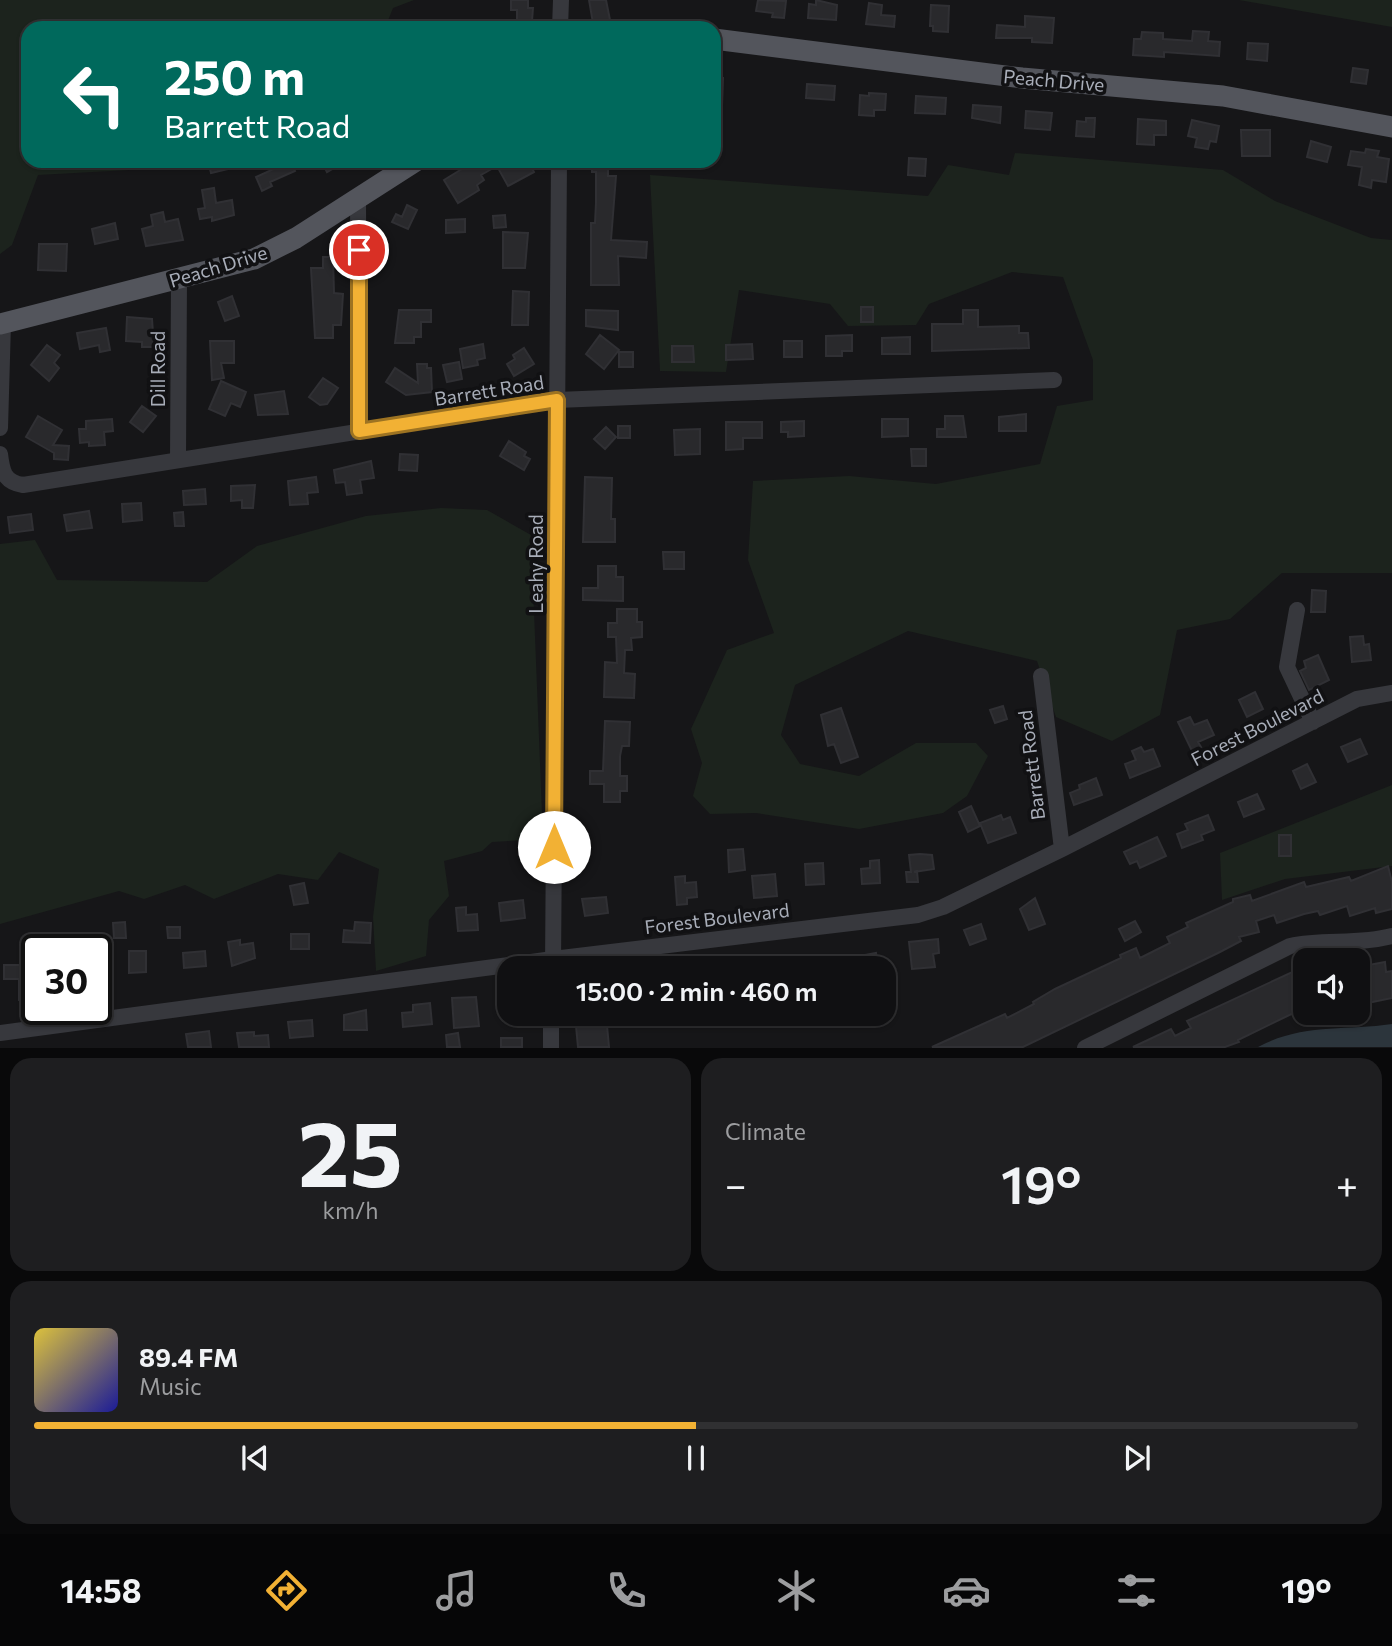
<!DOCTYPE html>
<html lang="en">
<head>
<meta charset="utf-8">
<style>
  :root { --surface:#101012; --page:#1e1e20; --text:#f1f3f6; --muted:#9c9d9f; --line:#303032; --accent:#f2b134 }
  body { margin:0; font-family:Commissioner,sans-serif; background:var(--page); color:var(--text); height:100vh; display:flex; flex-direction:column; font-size:26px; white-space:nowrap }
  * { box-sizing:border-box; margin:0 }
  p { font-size:23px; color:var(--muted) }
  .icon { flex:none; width:38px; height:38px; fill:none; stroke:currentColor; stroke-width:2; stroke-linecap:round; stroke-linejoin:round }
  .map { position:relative; height:1048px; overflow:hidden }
  .side { display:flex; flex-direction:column; gap:10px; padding:10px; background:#09090a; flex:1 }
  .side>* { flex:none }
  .hud { position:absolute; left:21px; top:21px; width:700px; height:147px; border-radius:21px; box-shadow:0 2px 5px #0004,0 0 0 2px var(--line); background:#00695c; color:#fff; overflow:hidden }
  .tools { position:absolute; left:1293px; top:948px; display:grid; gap:14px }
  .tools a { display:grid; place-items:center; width:77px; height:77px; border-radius:14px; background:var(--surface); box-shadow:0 2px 5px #0004,0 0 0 2px var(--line); font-size:35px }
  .speed { position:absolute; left:21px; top:934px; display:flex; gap:14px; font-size:35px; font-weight:700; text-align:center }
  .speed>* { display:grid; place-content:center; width:91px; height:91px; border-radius:50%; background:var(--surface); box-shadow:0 2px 5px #0004,0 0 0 2px var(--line); line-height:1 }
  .speed .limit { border:4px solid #111; border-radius:10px; background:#fff; color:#111 }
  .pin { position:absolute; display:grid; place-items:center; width:60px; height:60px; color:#fff; margin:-30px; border:4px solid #fff; border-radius:50%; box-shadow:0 2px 7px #0007 }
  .me { position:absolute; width:77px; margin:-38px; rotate:0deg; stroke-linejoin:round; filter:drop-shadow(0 0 5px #0008) }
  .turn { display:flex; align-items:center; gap:24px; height:147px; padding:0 28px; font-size:32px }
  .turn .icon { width:91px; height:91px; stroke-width:2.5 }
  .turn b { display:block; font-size:49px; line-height:60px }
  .big { font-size:52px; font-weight:600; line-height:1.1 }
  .side .card { flex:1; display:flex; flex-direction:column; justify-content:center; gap:10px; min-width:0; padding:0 24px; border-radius:21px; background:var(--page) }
  .side .dial { align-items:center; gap:0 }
  .dial b { font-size:91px; line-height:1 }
  .song { display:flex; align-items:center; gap:21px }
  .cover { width:84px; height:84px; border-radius:10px; background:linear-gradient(135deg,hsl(50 70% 55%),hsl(240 70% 35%)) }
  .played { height:7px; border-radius:4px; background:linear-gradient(90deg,var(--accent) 50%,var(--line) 50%) }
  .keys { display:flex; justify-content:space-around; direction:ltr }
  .heat { display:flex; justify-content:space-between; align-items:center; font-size:38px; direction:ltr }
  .side .tiles { flex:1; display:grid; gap:10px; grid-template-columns:1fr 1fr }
  .card:last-child { grid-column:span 2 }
  .trip { position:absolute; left:497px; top:956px; width:399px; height:70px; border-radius:21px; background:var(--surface); box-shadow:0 2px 5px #0004,0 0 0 2px var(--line); font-weight:600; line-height:70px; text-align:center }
  .tab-bar { display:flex; height:112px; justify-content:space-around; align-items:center; background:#060607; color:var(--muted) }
  .tab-bar .icon { width:49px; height:49px }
  .tab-bar .on { color:var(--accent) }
  .tab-bar b { font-size:32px; color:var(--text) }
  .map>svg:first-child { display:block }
  .green { fill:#1c231d }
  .water { fill:#2c353c }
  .building { fill:#29292c; stroke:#303034; stroke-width:2 }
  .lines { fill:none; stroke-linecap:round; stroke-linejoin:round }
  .minor { stroke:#37383d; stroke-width:16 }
  .major { stroke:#53555c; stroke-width:21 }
  .route-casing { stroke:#9d7322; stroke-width:18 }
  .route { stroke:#f2b134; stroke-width:12 }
  .labels { text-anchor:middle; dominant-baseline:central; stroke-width:7; stroke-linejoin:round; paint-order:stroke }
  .street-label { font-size:19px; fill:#a8adb8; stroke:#111113 }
</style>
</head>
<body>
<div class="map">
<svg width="1392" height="1048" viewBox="0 0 1392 1048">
  <rect width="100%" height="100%" fill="#161618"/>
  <path class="green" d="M 0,0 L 414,0 L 393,8 L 385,28 L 28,28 L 28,161 L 181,161 L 166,168 L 38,175 L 12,245 L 0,254 Z
    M 1239,0 L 1392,0 L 1392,27 Z
    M 1015,153 L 1223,170 L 1275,201 L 1371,238 L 1392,240 L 1392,573 L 1282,573 L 1230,619 L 1177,630 L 1160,715 L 1112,741 L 1056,717 L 1037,661 L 908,631 L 795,685 L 781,735 L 800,764 L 859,776 L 916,743 L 976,743 L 988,756 L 967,796 L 943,813 L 859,829 L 756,813 L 710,814 L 693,796 L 702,763 L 691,729 L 727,650 L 774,633 L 748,560 L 753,481 L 849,476 L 936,484 L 1040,464 L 1057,406 L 1093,400 L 1093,360 L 1063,277 L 1012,272 L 929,304 L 916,325 L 848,326 L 830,304 L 739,290 L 726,372 L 660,371 L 650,175 L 928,196 L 948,165 L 1009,175 Z
    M 441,508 L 487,510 L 531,535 L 543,839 L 492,842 L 482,851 L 444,861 L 449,896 L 429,920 L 426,956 L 376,971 L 373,917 L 379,869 L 339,852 L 318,880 L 278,874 L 214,899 L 185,885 L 144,899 L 119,891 L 0,924 L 0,544 L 35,540 L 57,580 L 207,582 L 257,546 L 366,516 Z
    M 1392,785 L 1392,866 L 1285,879 L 1222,900 L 1220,853 Z"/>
  <path class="water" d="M 1392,1024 L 1392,1047 L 1258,1047 C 1303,1023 1344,1031 1392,1024 Z"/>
  <path class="building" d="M 511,0 L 528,0 L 528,8 L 533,8 L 532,21 L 517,21 L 517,10 L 511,10 Z
    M 589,0 L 606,0 L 610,20 L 593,23 Z
    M 758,0 L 786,1 L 784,18 L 772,17 L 773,13 L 756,11 Z
    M 816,0 L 837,5 L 836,20 L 808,18 L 809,4 L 816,5 Z
    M 869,3 L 882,5 L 881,15 L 895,16 L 894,27 L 866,24 Z
    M 931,5 L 949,6 L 948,32 L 933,31 L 933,26 L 930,26 Z
    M 1025,16 L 1054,18 L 1052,43 L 1032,42 L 1032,38 L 996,38 L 997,25 L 1025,27 Z
    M 1193,31 L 1209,32 L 1208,41 L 1220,42 L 1219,56 L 1164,52 L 1164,57 L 1133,55 L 1134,39 L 1141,39 L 1142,32 L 1163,33 L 1163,39 L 1192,41 Z
    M 1248,43 L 1268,44 L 1267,61 L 1247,59 Z
    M 1353,68 L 1368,70 L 1366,84 L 1351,82 Z
    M 714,77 L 723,78 L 722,106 L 714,105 Z
    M 807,84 L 835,86 L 834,100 L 806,98 Z
    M 869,93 L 886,94 L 885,110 L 874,110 L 874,116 L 859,115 L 860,95 L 869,96 Z
    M 916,96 L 946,98 L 945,114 L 915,113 Z
    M 973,105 L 1001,107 L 1000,123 L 972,118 Z
    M 1026,111 L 1052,113 L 1050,130 L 1025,128 Z
    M 1086,118 L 1095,118 L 1094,137 L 1076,136 L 1077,121 L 1086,122 Z
    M 1138,119 L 1166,121 L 1166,135 L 1154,135 L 1154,145 L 1137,144 Z
    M 1192,120 L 1219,126 L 1216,142 L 1210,141 L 1208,149 L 1195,147 L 1197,138 L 1188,136 Z
    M 1241,130 L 1270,130 L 1270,156 L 1242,156 Z
    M 1311,141 L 1331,147 L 1327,162 L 1307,157 Z
    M 1366,149 L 1379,151 L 1377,157 L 1389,159 L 1386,182 L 1372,180 L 1371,188 L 1359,185 L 1362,167 L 1348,165 L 1351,151 L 1365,153 Z
    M 909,158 L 926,159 L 925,176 L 908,175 Z
    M 208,161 L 244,161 L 245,165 L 211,173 Z
    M 291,161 L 295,171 L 270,182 L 272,186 L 262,191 L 256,177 Z
    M 321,161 L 346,161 L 327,172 Z
    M 475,161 L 528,161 L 534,172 L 508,186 L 497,166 L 481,175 L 484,180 L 477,185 L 479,190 L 458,203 L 444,180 Z
    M 592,161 L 608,161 L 608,176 L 616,176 L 611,240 L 647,242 L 646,258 L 618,256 L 619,285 L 591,285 L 591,223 L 595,223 L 596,203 L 596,172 L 592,172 Z
    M 214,188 L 216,203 L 232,200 L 234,215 L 212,221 L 212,217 L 200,219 L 198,209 L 205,208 L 202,190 Z
    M 407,205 L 417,210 L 408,229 L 392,222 L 396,214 L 402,217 Z
    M 163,212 L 165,222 L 178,219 L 183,240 L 146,246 L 142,229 L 153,226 L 151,215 Z
    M 505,215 L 506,227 L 494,228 L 493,216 Z
    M 465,219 L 465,232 L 446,233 L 446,220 Z
    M 115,223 L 118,239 L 95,244 L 92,229 Z
    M 503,232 L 528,233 L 525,268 L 503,268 Z
    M 39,244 L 67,244 L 66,271 L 38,270 Z
    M 323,257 L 333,257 L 334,293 L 343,294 L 341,325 L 333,325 L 333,338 L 315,338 L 311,268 L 323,268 Z
    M 513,291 L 529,292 L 528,325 L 512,325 Z
    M 232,296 L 239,316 L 225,321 L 218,302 Z
    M 861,307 L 873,307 L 873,322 L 861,322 Z
    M 399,310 L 431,310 L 431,322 L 421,322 L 421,337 L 414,337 L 414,343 L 395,343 Z
    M 586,310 L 618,311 L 618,330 L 586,326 Z
    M 963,310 L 978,310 L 978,327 L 1019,326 L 1019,333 L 1028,333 L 1029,348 L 932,351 L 932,324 L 963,324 Z
    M 127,317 L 152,319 L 154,347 L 142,347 L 142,342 L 126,341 Z
    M 106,328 L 110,350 L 100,352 L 99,345 L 80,349 L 77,333 Z
    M 600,335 L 619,350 L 604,369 L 586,354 Z
    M 852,335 L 852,351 L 842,351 L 842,356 L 826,356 L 826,336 Z
    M 910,337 L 910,354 L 882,354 L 882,338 Z
    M 210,341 L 234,341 L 234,363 L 221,363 L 224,378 L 212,380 Z
    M 784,341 L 802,341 L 802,357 L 784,357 Z
    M 483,344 L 485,358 L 477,360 L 478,365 L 463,368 L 460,349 Z
    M 752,344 L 753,359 L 726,360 L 726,345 Z
    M 47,345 L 60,355 L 54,363 L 59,368 L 49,381 L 31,365 Z
    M 672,346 L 693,346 L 694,362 L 672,362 Z
    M 524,348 L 534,364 L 514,376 L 507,364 L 515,359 L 513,355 Z
    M 619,352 L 633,352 L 633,367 L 619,367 Z
    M 459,362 L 462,379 L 447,382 L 443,365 Z
    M 417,364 L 427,364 L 427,368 L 431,368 L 432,392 L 406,395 L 386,382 L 395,368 L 418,383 Z
    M 323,378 L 338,388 L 327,404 L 320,405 L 309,397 Z
    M 221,381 L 246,392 L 240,407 L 231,403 L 225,416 L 209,409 Z
    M 284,391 L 288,414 L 258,415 L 255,395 Z
    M 142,406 L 156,416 L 143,432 L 130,422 Z
    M 1026,414 L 1026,431 L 999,431 L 999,417 Z
    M 38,416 L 62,430 L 53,445 L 69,446 L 68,460 L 54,459 L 54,453 L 26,437 Z
    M 945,416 L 963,416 L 966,437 L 937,437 L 937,429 L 945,429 Z
    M 112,419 L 113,431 L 104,432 L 105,445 L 89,446 L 89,442 L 80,443 L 79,429 L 86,429 L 86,421 Z
    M 882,419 L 908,419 L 908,436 L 882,437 Z
    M 804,421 L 804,436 L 788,437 L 788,432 L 781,432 L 781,422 Z
    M 726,422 L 762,422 L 762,438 L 743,438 L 743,449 L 726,450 Z
    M 618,426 L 630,426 L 630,438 L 618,438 Z
    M 606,427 L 616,437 L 605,449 L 594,439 Z
    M 700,429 L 700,454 L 675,455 L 674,430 Z
    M 509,441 L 526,452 L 524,456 L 530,459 L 524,470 L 500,456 Z
    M 911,449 L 926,449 L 926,466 L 912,466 Z
    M 400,454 L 418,455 L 417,471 L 399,470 Z
    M 371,461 L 374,478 L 360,480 L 362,493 L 347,495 L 345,482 L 336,483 L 334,470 Z
    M 316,477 L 318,492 L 307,493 L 308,504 L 290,505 L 288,481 Z
    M 585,477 L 612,478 L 611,519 L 615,519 L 615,542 L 583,542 Z
    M 255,485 L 253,508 L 242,508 L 242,500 L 231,501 L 231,486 Z
    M 205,489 L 206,504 L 184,505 L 183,491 Z
    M 141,503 L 142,520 L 123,522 L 122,504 Z
    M 89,511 L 92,528 L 67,531 L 64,515 Z
    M 183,512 L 184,526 L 175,526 L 174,513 Z
    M 31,514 L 33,530 L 10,533 L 8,517 Z
    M 663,552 L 684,552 L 684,569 L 664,569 Z
    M 598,566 L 616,566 L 616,577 L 623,577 L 623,601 L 583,600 L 583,588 L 598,588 Z
    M 1312,590 L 1326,591 L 1325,612 L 1311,612 Z
    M 617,609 L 637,609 L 637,622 L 642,622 L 642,637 L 631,638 L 632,650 L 625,650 L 624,673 L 635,674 L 634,698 L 604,697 L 605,662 L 617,663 L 616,637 L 608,637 L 608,623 L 617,623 Z
    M 1363,636 L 1364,645 L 1369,644 L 1371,660 L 1352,662 L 1350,637 Z
    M 1318,655 L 1329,680 L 1309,690 L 1300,671 L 1306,668 L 1304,661 Z
    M 1255,692 L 1263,709 L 1247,717 L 1239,700 Z
    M 1003,706 L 1007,719 L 995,723 L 990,710 Z
    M 841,708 L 858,757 L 841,763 L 834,744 L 828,746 L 821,715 Z
    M 1190,717 L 1194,725 L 1207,720 L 1214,735 L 1198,742 L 1201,747 L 1192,751 L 1178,722 Z
    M 605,721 L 630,722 L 629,746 L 622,746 L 620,756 L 620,776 L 627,776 L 627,791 L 620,791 L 620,802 L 604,802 L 604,784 L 590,784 L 590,771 L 603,771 Z
    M 1360,739 L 1367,754 L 1348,762 L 1341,747 Z
    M 1141,747 L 1144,752 L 1153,749 L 1160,766 L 1130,778 L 1125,764 L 1136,760 L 1132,751 Z
    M 1307,764 L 1316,782 L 1301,789 L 1293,771 Z
    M 1096,778 L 1102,795 L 1074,805 L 1070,793 L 1080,789 L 1079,785 Z
    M 1257,794 L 1264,809 L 1244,817 L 1238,802 Z
    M 971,806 L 980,826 L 968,832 L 959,812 Z
    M 1001,815 L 1003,820 L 1010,817 L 1016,833 L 988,843 L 980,823 Z
    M 1208,815 L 1214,830 L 1201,835 L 1203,840 L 1182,848 L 1177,834 L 1188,830 L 1185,824 Z
    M 1279,835 L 1291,835 L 1291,856 L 1279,856 Z
    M 1157,837 L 1166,856 L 1140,868 L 1137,861 L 1130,864 L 1124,852 Z
    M 743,849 L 745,870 L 729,872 L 728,850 Z
    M 920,854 L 932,855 L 934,869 L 914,872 L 917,871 L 918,882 L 907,882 L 906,872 L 911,872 L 909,855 Z
    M 879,860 L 880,883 L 862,884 L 861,869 L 870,868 L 870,861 Z
    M 823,863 L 824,884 L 806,885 L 805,864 Z
    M 1388,866 L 1392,882 L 1392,909 L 1376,913 L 1375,908 L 1350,916 L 1347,906 L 1320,915 L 1318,911 L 1304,914 L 1277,923 L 1274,915 L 1256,921 L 1259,932 L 1239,937 L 1241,941 L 1218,953 L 1023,1047 L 932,1047 L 1005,1014 L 1007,1018 L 1034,1004 L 1033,1002 L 1055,989 L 1121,958 L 1120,955 L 1136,948 L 1140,958 L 1170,943 L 1167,937 L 1188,927 L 1186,923 L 1233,902 L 1233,899 L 1250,895 L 1252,901 L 1304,882 L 1306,887 L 1349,877 L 1351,881 Z
    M 775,874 L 777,896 L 754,898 L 752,876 Z
    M 685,876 L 685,883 L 696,882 L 697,897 L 687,898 L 687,904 L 677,905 L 675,877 Z
    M 304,883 L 308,903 L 294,905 L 290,886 Z
    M 606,897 L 608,913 L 585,916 L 582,899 Z
    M 1035,898 L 1045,924 L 1029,930 L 1020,909 Z
    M 523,900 L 525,918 L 501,921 L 499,903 Z
    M 466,907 L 466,915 L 477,914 L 478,930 L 458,931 L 456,908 Z
    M 1135,921 L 1141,932 L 1125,941 L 1119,929 Z
    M 125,922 L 126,938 L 114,938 L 113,923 Z
    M 355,922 L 371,923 L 370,943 L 343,942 L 344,930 L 354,931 Z
    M 981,924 L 986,939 L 970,945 L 964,930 Z
    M 167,927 L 180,927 L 180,938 L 168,938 Z
    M 291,934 L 309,934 L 309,949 L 291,949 Z
    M 938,939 L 939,953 L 933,954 L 935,967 L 912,969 L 909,942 Z
    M 240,940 L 240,945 L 253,943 L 255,958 L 232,966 L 228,942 Z
    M 129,951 L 146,951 L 146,972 L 129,973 Z
    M 205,951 L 206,966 L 184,968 L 183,953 Z
    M 876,953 L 878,968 L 860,968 L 859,956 Z
    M 1385,962 L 1386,972 L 1392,971 L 1392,998 L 1358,1005 L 1358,967 Z
    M 4,965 L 21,965 L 21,974 L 28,974 L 28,979 L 37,978 L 37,993 L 33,993 L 33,999 L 19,1000 L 19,979 L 4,979 Z
    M 1301,968 L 1306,978 L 1306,1007 L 1238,1040 L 1239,1042 L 1225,1047 L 1133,1047 L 1171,1029 L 1175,1036 L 1191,1028 L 1187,1021 Z
    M 476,997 L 479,1026 L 454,1028 L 452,998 Z
    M 430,1003 L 432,1024 L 403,1027 L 402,1013 L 413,1012 L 413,1005 Z
    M 366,1010 L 367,1030 L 344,1030 L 344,1015 Z
    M 517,1013 L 530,1013 L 530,1023 L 518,1024 Z
    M 606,1015 L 609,1047 L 578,1047 L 576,1026 L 587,1025 L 586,1016 Z
    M 312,1020 L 313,1036 L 290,1038 L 288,1022 Z
    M 209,1031 L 211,1047 L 188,1047 L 186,1034 Z
    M 254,1032 L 254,1036 L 268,1035 L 269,1047 L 239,1047 L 237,1033 Z
    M 458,1033 L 460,1047 L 447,1047 L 446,1035 Z
    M 501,1038 L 522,1038 L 522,1047 L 501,1047 Z"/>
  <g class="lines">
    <path class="minor" d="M 560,28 L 561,0
      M 358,198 L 359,431
      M 0,428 L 3,323
      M 0,454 C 2,471 4,482 23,485 L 557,400 L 1054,380
      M 178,459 L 179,279
      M 1297,610 L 1287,667 L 1313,722
      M 1041,676 L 1062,849
      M 553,967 L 559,161
      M 0,1033 L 553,959 L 918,915 L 943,907 L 1062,849 L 1357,699 L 1392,693
      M 551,1048 L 551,1013
      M 1085,1048 L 1290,946 C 1324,939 1358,945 1392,936"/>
    <path class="major" d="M 714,39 L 1022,78 L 1223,96 L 1392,127
      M 0,324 L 254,259 L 296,238 L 416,161"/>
  </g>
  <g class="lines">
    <g class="route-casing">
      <path id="route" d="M 359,250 L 359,431 L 557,400 L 554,847"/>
    </g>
    <use href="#route" class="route"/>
  </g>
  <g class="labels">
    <g class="street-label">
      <text transform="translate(1054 80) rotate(5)">Peach Drive</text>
      <text transform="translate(218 266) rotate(-17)">Peach Drive</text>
      <text transform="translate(157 369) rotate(-90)">Dill Road</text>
      <text transform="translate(489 390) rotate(-9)">Barrett Road</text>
      <text transform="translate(535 564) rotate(-90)">Leahy Road</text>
      <text transform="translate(1257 727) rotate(-27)">Forest Boulevard</text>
      <text transform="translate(1031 765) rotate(-97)">Barrett Road</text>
      <text transform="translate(717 918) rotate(-7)">Forest Boulevard</text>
    </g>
  </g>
</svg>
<div class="tools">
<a><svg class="icon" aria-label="sound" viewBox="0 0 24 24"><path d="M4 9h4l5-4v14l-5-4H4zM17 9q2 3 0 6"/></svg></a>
</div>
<div class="speed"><div class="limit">30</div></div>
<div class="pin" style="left:359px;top:250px;background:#d93025"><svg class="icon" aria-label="arrive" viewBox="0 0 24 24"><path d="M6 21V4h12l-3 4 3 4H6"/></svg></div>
<svg class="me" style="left:554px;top:847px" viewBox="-20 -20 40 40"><circle r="19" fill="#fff"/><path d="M0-13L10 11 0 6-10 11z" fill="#f2b134"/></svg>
<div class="trip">15:00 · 2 min · 460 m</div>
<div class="hud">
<div class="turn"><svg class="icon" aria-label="left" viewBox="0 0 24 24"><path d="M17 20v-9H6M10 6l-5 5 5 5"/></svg><div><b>250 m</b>Barrett Road</div></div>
</div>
</div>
<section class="side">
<div class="tiles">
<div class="card dial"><b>25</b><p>km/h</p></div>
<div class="card"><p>Climate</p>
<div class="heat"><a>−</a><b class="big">19°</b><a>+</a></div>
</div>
<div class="card">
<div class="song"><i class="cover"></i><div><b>89.4 FM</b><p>Music</p></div></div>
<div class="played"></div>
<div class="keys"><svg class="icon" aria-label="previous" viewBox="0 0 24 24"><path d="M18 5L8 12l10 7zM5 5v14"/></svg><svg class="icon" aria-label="pause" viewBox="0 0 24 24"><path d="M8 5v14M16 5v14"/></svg><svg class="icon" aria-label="next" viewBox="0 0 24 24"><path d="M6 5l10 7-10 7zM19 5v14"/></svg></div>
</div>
</div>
</section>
<nav class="tab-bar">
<b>14:58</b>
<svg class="icon on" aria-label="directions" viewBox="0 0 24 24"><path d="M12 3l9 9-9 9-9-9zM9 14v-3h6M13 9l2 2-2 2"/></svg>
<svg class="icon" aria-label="music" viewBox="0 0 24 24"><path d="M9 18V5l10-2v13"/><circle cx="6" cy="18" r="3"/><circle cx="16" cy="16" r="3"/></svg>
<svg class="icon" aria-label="phone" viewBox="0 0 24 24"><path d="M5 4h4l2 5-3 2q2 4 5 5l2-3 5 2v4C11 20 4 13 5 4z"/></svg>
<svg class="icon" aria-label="climate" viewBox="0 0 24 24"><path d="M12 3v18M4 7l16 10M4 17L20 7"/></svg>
<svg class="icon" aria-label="car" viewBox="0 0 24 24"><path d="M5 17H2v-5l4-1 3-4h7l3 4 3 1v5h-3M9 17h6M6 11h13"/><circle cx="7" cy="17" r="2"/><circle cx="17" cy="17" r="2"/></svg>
<svg class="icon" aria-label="filters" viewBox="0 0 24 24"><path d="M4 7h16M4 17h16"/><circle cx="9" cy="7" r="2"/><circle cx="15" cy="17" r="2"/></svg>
<b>19°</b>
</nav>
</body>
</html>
